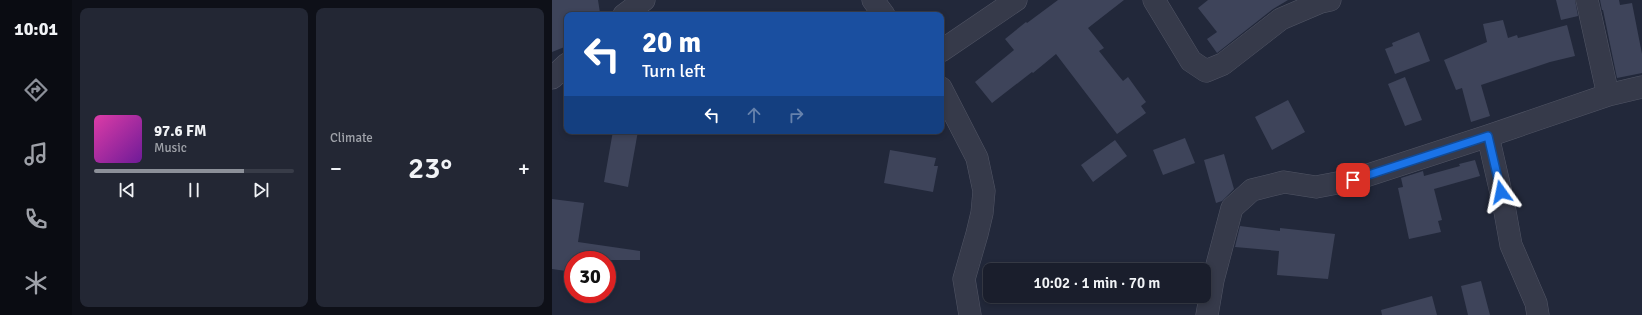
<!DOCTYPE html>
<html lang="en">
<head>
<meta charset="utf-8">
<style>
  :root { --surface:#1a1e2c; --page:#232734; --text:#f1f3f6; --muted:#9fa2a9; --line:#383c48; --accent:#8c9099 }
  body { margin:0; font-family:Signika,sans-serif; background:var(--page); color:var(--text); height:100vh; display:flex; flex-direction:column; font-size:15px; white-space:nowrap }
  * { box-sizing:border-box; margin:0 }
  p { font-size:13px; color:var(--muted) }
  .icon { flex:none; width:22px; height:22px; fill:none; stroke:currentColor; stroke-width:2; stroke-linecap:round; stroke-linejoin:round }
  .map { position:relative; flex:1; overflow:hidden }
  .panel { display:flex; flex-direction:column; gap:8px; padding:8px; background:#0e1018; width:480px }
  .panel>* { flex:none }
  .guide { position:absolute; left:12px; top:12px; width:380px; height:122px; border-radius:8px; box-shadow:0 2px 6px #0003,0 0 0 1px var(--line); background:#1a4fa0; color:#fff; overflow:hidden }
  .speed { position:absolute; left:12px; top:251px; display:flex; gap:8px; font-size:20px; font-weight:700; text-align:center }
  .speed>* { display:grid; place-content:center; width:52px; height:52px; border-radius:50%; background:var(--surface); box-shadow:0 2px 6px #0003,0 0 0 1px var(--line); line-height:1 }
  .speed .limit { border:6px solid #d22; background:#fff; color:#111 }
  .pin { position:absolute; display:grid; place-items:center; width:34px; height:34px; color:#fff; margin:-17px; border-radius:8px; box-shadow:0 2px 6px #0006 }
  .me { position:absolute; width:44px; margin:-22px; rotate:348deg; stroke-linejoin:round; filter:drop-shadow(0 0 3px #0008) }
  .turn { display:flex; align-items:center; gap:14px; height:84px; padding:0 12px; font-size:18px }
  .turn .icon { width:52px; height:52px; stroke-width:2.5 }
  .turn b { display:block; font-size:28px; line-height:34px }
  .lanes { display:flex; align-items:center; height:38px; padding:0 12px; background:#0003; justify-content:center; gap:20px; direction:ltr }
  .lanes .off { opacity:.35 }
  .big { font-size:30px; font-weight:600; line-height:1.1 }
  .panel .widget { flex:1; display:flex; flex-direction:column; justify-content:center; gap:6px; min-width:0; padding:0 14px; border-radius:8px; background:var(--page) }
  .song { display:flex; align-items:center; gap:12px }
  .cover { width:48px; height:48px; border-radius:6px; background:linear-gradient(135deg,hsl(320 70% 55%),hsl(280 70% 35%)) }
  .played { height:4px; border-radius:2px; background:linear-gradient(90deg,var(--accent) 75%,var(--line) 75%) }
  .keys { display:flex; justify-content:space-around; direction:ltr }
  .heat { display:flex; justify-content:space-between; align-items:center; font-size:22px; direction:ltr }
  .panel .tiles { flex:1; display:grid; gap:8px; grid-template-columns:repeat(2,1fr) }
  .trip { position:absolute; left:431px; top:263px; width:228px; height:40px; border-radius:8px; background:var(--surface); box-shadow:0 2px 6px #0003,0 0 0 1px var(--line); font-weight:600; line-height:40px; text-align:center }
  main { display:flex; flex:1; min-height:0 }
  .dock { display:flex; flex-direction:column; width:72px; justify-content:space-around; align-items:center; background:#0a0c12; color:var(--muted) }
  .dock .icon { width:28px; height:28px }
  .dock .active { color:var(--accent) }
  .dock b { font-size:18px; color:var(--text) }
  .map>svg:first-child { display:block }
  .building { fill:#3e445a }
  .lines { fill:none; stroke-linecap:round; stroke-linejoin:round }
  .minor-casing { stroke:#515565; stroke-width:23 }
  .minor { stroke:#363a4a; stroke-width:22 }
  .route-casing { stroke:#114b97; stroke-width:10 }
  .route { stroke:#1a73e8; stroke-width:7 }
</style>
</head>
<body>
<main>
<nav class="dock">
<b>10:01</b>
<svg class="icon active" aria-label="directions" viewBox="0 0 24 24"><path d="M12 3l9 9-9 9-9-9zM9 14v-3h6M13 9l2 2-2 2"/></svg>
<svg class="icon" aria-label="music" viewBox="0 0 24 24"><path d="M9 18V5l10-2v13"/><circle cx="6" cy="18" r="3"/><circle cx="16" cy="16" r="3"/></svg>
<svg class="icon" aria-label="phone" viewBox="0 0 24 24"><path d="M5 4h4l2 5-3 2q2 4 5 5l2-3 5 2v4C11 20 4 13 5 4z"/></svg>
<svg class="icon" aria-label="climate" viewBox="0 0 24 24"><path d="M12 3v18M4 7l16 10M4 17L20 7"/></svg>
</nav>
<section class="panel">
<div class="tiles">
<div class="widget">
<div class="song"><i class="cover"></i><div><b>97.6 FM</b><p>Music</p></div></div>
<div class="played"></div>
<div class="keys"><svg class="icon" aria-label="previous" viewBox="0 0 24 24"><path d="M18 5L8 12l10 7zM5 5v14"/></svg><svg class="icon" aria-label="pause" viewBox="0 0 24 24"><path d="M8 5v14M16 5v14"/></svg><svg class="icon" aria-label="next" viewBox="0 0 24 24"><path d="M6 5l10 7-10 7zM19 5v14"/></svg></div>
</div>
<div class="widget"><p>Climate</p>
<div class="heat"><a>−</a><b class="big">23°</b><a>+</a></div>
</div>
</div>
</section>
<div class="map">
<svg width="1090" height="315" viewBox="0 0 1090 315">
  <rect width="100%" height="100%" fill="#22283a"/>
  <path class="building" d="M 0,0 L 46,0 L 48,13 L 40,15 L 15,15 L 15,46 L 0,52 Z
    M 506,0 L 572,0 L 536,28 L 552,48 L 547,51 L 566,75 L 571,81 L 576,77 L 594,102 L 589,106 L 594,113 L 565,134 L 504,54 L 481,73 L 480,72 L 440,103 L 423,82 L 462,50 L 453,39 L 474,22 L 475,23 Z
    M 656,0 L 736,0 L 721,9 L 665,53 L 655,39 L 665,32 L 646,8 Z
    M 1004,0 L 1023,0 L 1026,16 L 1009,20 Z
    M 1048,0 L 1067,0 L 1068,5 L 1080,3 L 1090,54 L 1090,73 L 1065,78 L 1051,10 L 1050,10 Z
    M 951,20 L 956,38 L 965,35 L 966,38 L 1015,25 L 1023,56 L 998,62 L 929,85 L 938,116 L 919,122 L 910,88 L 904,90 L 892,60 L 935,42 L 931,24 Z
    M 867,32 L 878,61 L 843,74 L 833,49 L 841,46 L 840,43 Z
    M 853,77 L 870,120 L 853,126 L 836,84 Z
    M 736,100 L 753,132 L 720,150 L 703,117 Z
    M 61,131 L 86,131 L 76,187 L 52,182 Z
    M 633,138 L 643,163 L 611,175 L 601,150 Z
    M 563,140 L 575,156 L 541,182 L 529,165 Z
    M 338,150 L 384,158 L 382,166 L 386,166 L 381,192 L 332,183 Z
    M 672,154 L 682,189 L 670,201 L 664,203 L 652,160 Z
    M 923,160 L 928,176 L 882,189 L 890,220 L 886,221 L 889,232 L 857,239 L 846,188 L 851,187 L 849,178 L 871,171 L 872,176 L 908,166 L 907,164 Z
    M 0,199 L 32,203 L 26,242 L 88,251 L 88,260 L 21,260 L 21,272 L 0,269 Z
    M 688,226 L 728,231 L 728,228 L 783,234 L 776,279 L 725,275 L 727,251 L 683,247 Z
    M 929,281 L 938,315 L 916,315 L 909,286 Z
    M 880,296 L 885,315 L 830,315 L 829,310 Z"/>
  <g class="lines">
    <g class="minor-casing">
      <path id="minor" d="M 321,0 L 332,15
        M 602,0 L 639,61 L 654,71 L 671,64 L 729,19 L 769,2 L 778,0
        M 1035,0 L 1056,95
        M 72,15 L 92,0
        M 389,51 L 464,0
        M 0,78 L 15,64
        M 389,88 L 425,158 L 432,191 L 430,213 L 425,234 L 412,279 L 418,315
        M 936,136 L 952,206 L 959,245 L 984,303 L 986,315
        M 655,315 L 661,280 L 680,208 L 700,190 L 732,182 L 764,187 L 801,180 L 936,136 L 1056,95 L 1090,87"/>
    </g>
    <use href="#minor" class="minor"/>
  </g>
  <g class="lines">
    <g class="route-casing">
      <path id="route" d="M 801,180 L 936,136 L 949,192"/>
    </g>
    <use href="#route" class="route"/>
  </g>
</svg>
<div class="speed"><div class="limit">30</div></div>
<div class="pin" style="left:801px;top:180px;background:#d93025"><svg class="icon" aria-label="arrive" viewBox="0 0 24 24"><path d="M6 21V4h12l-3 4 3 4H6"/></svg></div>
<svg class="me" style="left:949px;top:192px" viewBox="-20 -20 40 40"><path d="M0-17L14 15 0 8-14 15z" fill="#1a73e8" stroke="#fff" stroke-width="4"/></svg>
<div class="trip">10:02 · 1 min · 70 m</div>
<div class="guide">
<div class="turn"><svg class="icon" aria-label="left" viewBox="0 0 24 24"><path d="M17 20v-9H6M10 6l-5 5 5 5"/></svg><div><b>20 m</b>Turn left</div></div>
<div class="lanes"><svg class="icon" aria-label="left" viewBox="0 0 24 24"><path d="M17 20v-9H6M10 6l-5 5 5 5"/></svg><svg class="icon off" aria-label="ahead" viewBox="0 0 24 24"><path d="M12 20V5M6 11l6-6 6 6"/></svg><svg class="icon off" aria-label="right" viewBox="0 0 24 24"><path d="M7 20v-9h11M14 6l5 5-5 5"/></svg></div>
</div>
</div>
</main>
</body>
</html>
